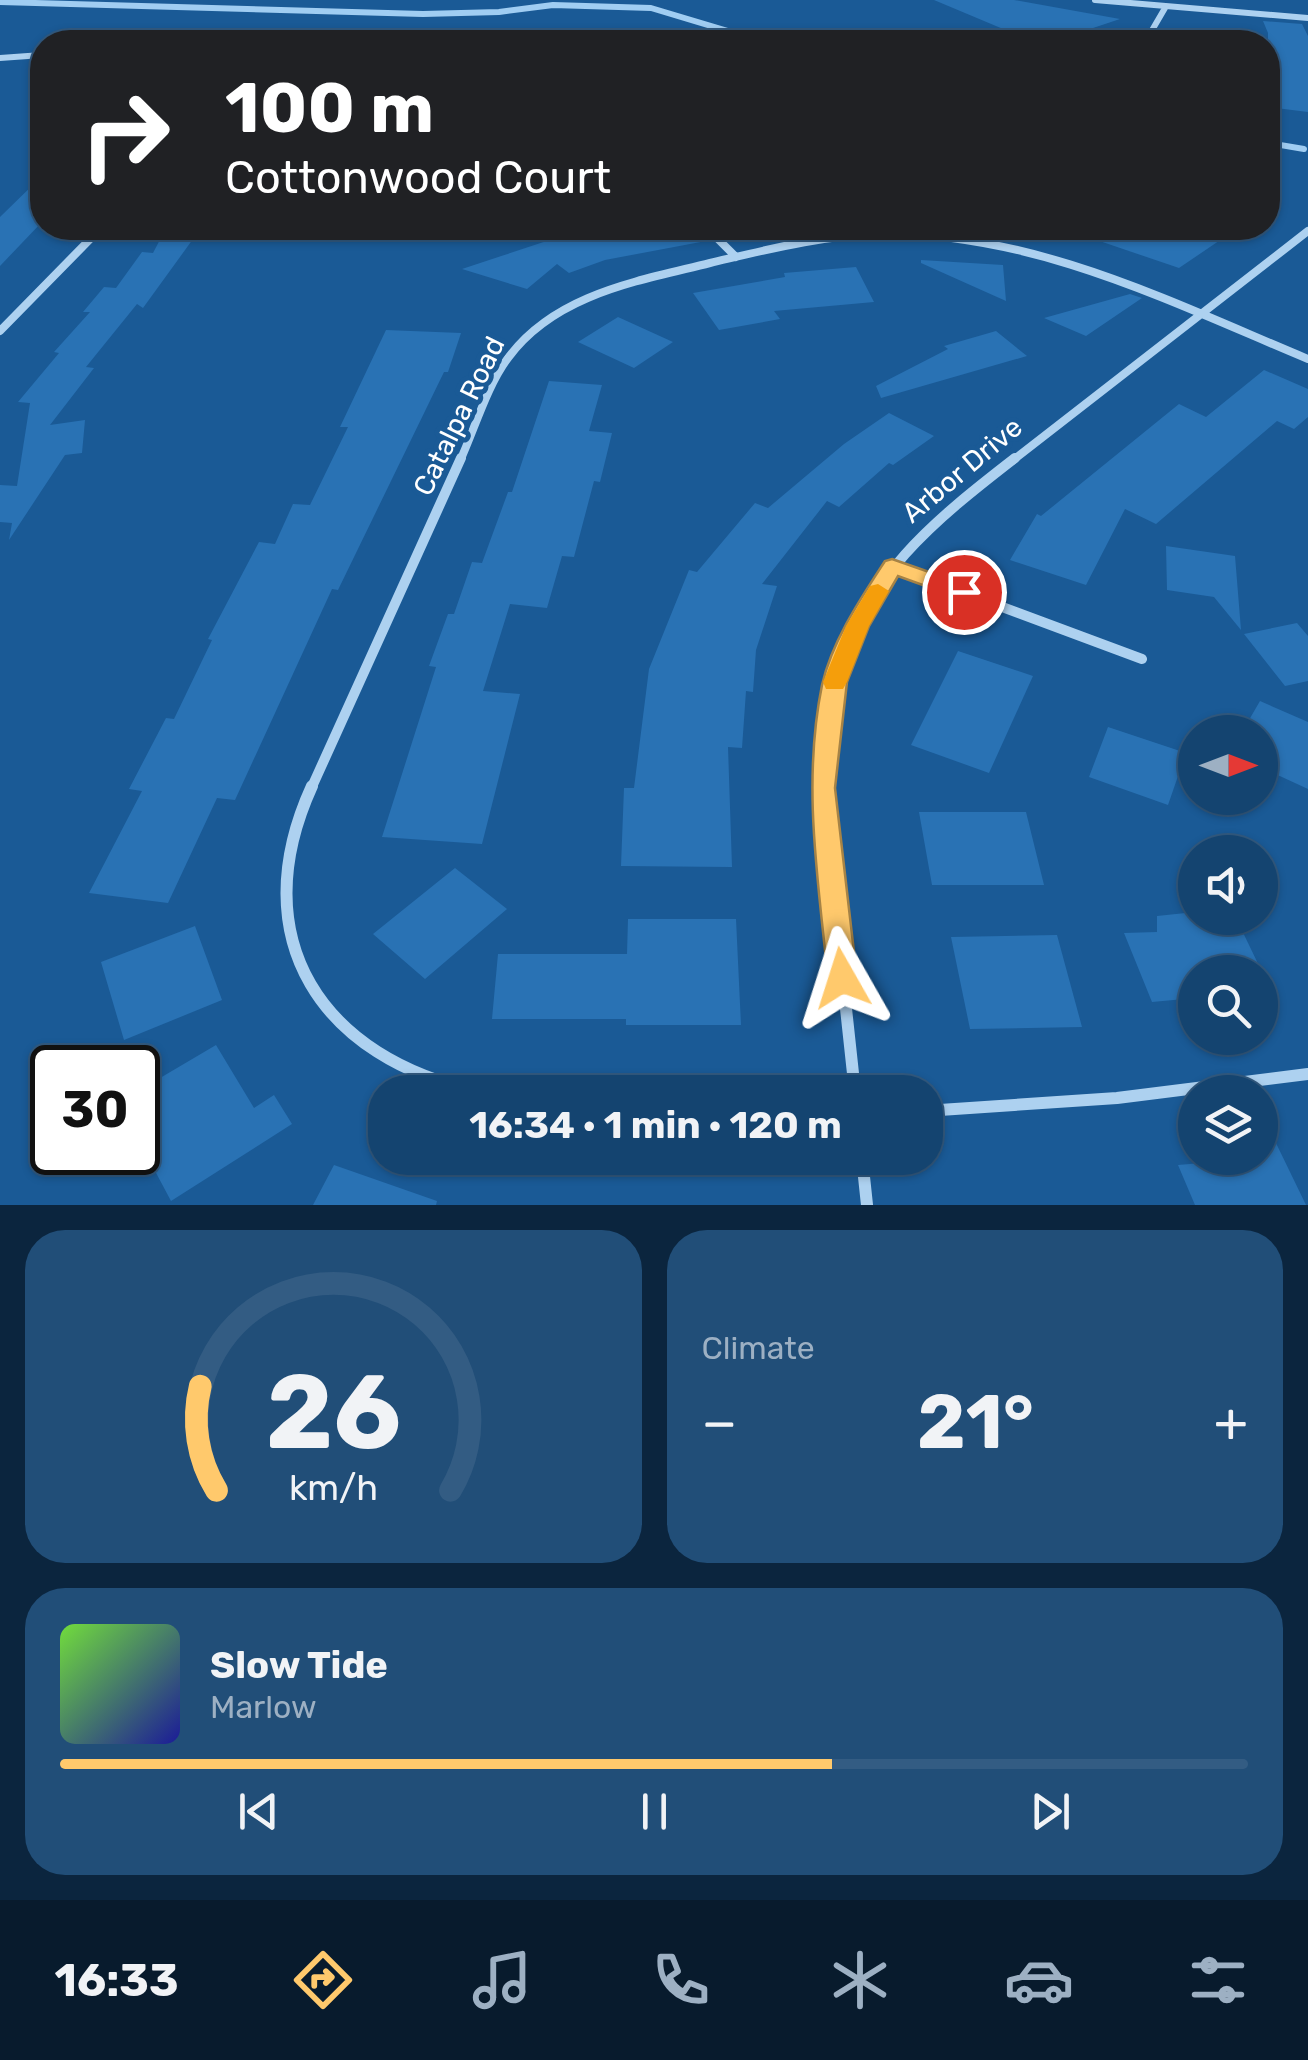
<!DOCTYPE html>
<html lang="en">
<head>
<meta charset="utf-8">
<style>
  :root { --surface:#144470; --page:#214e78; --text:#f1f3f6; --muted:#9db0c3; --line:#335c83; --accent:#ffc96c }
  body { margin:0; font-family:Rubik,sans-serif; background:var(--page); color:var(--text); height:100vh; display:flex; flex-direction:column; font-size:38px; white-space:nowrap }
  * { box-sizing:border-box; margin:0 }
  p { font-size:32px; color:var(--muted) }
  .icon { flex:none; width:55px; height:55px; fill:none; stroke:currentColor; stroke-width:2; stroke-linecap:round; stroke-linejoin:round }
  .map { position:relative; height:1205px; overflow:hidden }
  .panel { display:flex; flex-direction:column; gap:25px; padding:25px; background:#0b253e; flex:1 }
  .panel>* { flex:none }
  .banner { position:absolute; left:30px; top:30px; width:1250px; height:210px; border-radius:40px; box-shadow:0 2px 8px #0004,0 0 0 2px var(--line); background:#202124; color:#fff; overflow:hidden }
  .needle { width:65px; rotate:90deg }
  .buttons { position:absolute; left:1178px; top:715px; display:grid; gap:20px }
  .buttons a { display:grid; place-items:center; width:100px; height:100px; border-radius:50%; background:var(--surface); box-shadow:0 2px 8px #0004,0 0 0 2px var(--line); font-size:50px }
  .speed { position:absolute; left:30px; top:1045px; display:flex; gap:20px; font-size:50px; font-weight:700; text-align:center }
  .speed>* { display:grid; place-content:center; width:130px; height:130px; border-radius:50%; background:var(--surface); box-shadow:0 2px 8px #0004,0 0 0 2px var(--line); line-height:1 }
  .speed .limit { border:5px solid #111; border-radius:15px; background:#fff; color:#111 }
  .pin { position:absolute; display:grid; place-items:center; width:85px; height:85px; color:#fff; margin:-42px; border:5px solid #fff; border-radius:50%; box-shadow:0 2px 10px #0007 }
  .me { position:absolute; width:110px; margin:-55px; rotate:354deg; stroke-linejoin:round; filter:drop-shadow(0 0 8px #0008) }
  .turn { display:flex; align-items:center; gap:35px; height:210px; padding:0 30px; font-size:45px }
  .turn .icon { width:130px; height:130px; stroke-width:2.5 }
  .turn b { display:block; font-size:70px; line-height:85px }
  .big { font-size:75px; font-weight:700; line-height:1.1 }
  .panel .card { flex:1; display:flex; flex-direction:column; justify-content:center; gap:15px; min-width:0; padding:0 35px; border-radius:40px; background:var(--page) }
  .panel .dial { align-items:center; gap:0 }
  .dial svg { height:260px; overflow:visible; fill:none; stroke:var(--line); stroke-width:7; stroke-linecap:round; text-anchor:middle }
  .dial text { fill:var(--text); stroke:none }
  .song { display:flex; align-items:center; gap:30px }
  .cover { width:120px; height:120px; border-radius:15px; background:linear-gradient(135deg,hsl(100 70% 55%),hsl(240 70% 35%)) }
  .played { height:10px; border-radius:5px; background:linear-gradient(90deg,var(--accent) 65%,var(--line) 65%) }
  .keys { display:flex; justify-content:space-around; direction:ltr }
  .heat { display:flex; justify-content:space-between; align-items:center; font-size:55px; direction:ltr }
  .panel .tiles { flex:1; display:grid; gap:25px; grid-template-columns:1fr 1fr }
  .card:last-child { grid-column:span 2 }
  .trip { position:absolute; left:368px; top:1075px; width:575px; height:100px; border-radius:40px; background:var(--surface); box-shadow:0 2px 8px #0004,0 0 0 2px var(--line); font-weight:700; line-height:100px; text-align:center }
  .menu { display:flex; height:160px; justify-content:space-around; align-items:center; background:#081b2d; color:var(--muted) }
  .menu .icon { width:70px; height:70px }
  .menu .current { color:var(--accent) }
  .menu b { font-size:45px; color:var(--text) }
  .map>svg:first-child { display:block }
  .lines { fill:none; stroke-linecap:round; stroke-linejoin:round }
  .stream { stroke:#a0cdf2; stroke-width:6 }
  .building { fill:#2972b4 }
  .minor-far3 { stroke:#add1f0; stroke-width:6 }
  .minor-far2 { stroke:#add1f0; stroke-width:8 }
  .minor-far1 { stroke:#add1f0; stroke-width:10 }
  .minor { stroke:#add1f0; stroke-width:12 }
  .route { fill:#ffc96c; stroke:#a68346; stroke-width:2.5 }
  .slow { fill:#f59e0b }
  .labels { text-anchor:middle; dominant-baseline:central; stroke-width:10; stroke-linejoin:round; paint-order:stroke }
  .street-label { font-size:28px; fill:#fff; stroke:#1a5a96 }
</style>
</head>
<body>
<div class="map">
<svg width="1308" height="1205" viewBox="0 0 1308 1205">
  <rect width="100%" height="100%" fill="#1a5a96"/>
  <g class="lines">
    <path class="stream" d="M 0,2 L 423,14 L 499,12 L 553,5 L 651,8 L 764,42
      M 1268,143 L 1304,149"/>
  </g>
  <path class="building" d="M 934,0 L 1014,0 L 1120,19 L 1051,42 L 1034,42 Z
    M 1263,21 L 1302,24 L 1308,36 L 1308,112 L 1268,107 L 1268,33 Z
    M 42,176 L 42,222 L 0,266 L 0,217 Z
    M 166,228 L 201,228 L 143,308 L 137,304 L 86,367 L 94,368 L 50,425 L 85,420 L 82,453 L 65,455 L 9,540 L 12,523 L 0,522 L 0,485 L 17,486 L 30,403 L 18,402 L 59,353 L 54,352 L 90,312 L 83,312 L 104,287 L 116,288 L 142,252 L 153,253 Z
    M 586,228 L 700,228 L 706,241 L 605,260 L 569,273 L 557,264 L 527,289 L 462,269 Z
    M 1074,228 L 1238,228 L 1179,268 L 1073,232 Z
    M 921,260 L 1003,265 L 1006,301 L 921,263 Z
    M 856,267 L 874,302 L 774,311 L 780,319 L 719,330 L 693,293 L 785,277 L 784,273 Z
    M 1130,294 L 1142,298 L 1086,336 L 1044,318 Z
    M 618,317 L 673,342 L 634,368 L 578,342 Z
    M 386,330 L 461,333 L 448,372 L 444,372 L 338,590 L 332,589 L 235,800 L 217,798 L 168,903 L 89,893 L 142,791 L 129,789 L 166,718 L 174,719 L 212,640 L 208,639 L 259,542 L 275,544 L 293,504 L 310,505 L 348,427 L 340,427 Z
    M 996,331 L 1027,356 L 881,398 L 876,386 L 948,349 L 944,346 Z
    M 1264,370 L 1308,389 L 1308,417 L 1294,429 L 1277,421 L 1156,524 L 1125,509 L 1086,585 L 1010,560 L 1037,514 L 1041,516 L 1179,404 L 1206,417 Z
    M 549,381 L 602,385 L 589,431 L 612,433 L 600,482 L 594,481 L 574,557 L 562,556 L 547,608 L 510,604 L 483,691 L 520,694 L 482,844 L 382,837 L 436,667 L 429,666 L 448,614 L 454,614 L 472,562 L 482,563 L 508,492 L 512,492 Z
    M 889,413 L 934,436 L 893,465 L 889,463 L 839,507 L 827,501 L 762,584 L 777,586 L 756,650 L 753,692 L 746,691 L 742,748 L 728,747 L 732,867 L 621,866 L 624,788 L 634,788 L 649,669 L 689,570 L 697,572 L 755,503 L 768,508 L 844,444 Z
    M 1166,546 L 1235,556 L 1241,630 L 1214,597 L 1167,590 Z
    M 1297,623 L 1308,636 L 1308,681 L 1285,686 L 1244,634 Z
    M 958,651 L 1033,676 L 989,773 L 911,745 Z
    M 1260,701 L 1308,722 L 1308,789 L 1260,767 L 1260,732 L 1242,732 Z
    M 1108,727 L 1186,753 L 1168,805 L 1089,777 Z
    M 919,812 L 1026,812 L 1044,885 L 932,885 Z
    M 455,868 L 507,909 L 425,979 L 373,934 Z
    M 1195,912 L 1195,918 L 1236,918 L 1262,972 L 1195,972 L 1195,998 L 1152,1002 L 1124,933 L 1157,932 L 1157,916 Z
    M 628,919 L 736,919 L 741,1025 L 626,1025 L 626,1019 L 492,1019 L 498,954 L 627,954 Z
    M 195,926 L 222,1000 L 124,1040 L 101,962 Z
    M 1057,935 L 1082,1027 L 970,1029 L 951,937 Z
    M 216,1045 L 254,1108 L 274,1095 L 292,1124 L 171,1201 L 138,1139 L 138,1091 Z
    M 1260,1110 L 1306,1205 L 1195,1205 L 1178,1165 L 1260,1158 Z
    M 334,1165 L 437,1201 L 436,1205 L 313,1205 Z"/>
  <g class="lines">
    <path class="minor-far3" d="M 1095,0 L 1308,18
      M 1124,42 L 1151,32 L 1165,8
      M 0,58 L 42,55"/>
    <path class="minor-far2" d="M 707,228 L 736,257
      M 0,331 L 101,228
      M 460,461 C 475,428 487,386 508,358 C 555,294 638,281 710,263 C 766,250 823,235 882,234 C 1033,232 1171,302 1308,359
      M 1012,461 L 1308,231"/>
    <path class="minor-far1" d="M 892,566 L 1142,659
      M 311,789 L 461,458
      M 822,789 C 826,754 826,715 835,682 C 862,578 935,520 1015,458"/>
    <path class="minor" d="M 312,786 C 242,939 322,1059 480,1092
      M 822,786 L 855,1092
      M 925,1111 L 1117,1098 L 1308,1074
      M 862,1158 L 867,1205"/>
  </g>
  <path class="route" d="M 892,559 L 972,587 L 975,592 L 964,600 L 898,576 L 869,626 L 847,682 L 835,788 L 857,978 L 853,987 L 842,991 L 832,987 L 828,978 C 818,880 802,783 822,685 C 832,641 861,598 885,561 Z"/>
  <path class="slow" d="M 878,584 L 889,591 L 869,626 L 847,682 L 843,689 L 826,689 L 823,682 L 846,626 L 870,586 Z"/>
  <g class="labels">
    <g class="street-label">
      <text transform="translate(459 416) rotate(-64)">Catalpa Road</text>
      <text transform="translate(962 470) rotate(-40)">Arbor Drive</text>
    </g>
  </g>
</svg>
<div class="buttons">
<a><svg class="needle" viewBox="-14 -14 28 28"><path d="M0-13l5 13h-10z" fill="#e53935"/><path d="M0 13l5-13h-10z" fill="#9db0c3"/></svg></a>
<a><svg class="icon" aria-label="sound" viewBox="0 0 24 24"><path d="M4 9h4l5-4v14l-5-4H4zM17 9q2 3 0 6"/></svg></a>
<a><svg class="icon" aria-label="search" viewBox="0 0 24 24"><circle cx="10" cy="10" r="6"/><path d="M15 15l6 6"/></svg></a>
<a><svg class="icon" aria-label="layers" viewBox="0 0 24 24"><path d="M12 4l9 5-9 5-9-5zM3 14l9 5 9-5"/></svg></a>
</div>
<div class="speed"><div class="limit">30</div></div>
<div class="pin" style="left:964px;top:592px;background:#d93025"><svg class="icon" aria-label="arrive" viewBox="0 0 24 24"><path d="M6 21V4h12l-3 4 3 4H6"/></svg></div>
<svg class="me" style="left:842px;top:978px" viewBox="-20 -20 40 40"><path d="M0-17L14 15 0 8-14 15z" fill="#ffc96c" stroke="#fff" stroke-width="4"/></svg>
<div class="trip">16:34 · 1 min · 120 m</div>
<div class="banner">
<div class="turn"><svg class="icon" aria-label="right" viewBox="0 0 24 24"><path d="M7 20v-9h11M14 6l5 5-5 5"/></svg><div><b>100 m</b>Cottonwood Court</div></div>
</div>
</div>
<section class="panel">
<div class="tiles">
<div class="card dial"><svg viewBox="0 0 100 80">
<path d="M14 69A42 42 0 1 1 86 69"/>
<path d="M14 69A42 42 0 0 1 9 37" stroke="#ffc96c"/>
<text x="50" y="56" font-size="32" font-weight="700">26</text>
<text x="50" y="72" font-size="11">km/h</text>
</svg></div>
<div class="card"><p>Climate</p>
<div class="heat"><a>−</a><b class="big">21°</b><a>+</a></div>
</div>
<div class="card">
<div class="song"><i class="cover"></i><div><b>Slow Tide</b><p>Marlow</p></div></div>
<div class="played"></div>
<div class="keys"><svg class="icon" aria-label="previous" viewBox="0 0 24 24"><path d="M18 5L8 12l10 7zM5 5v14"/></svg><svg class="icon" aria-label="pause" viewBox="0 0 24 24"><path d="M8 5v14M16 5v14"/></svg><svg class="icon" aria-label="next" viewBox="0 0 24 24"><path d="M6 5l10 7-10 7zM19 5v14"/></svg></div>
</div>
</div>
</section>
<nav class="menu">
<b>16:33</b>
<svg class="icon current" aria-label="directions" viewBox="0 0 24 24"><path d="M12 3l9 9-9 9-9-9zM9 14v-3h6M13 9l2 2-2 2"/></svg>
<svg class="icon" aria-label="music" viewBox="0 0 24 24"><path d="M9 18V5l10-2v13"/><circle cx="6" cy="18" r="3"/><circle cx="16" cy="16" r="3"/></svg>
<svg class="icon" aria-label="phone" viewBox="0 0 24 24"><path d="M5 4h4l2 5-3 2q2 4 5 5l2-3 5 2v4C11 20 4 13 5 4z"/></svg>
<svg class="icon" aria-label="climate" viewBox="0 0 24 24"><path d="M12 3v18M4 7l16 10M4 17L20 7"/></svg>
<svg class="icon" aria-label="car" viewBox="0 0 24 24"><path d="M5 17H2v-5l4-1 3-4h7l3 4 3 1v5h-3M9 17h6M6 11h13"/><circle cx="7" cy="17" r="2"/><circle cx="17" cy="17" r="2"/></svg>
<svg class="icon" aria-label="filters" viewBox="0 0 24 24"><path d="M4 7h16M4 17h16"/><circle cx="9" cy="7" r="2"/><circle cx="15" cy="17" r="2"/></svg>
</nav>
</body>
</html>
